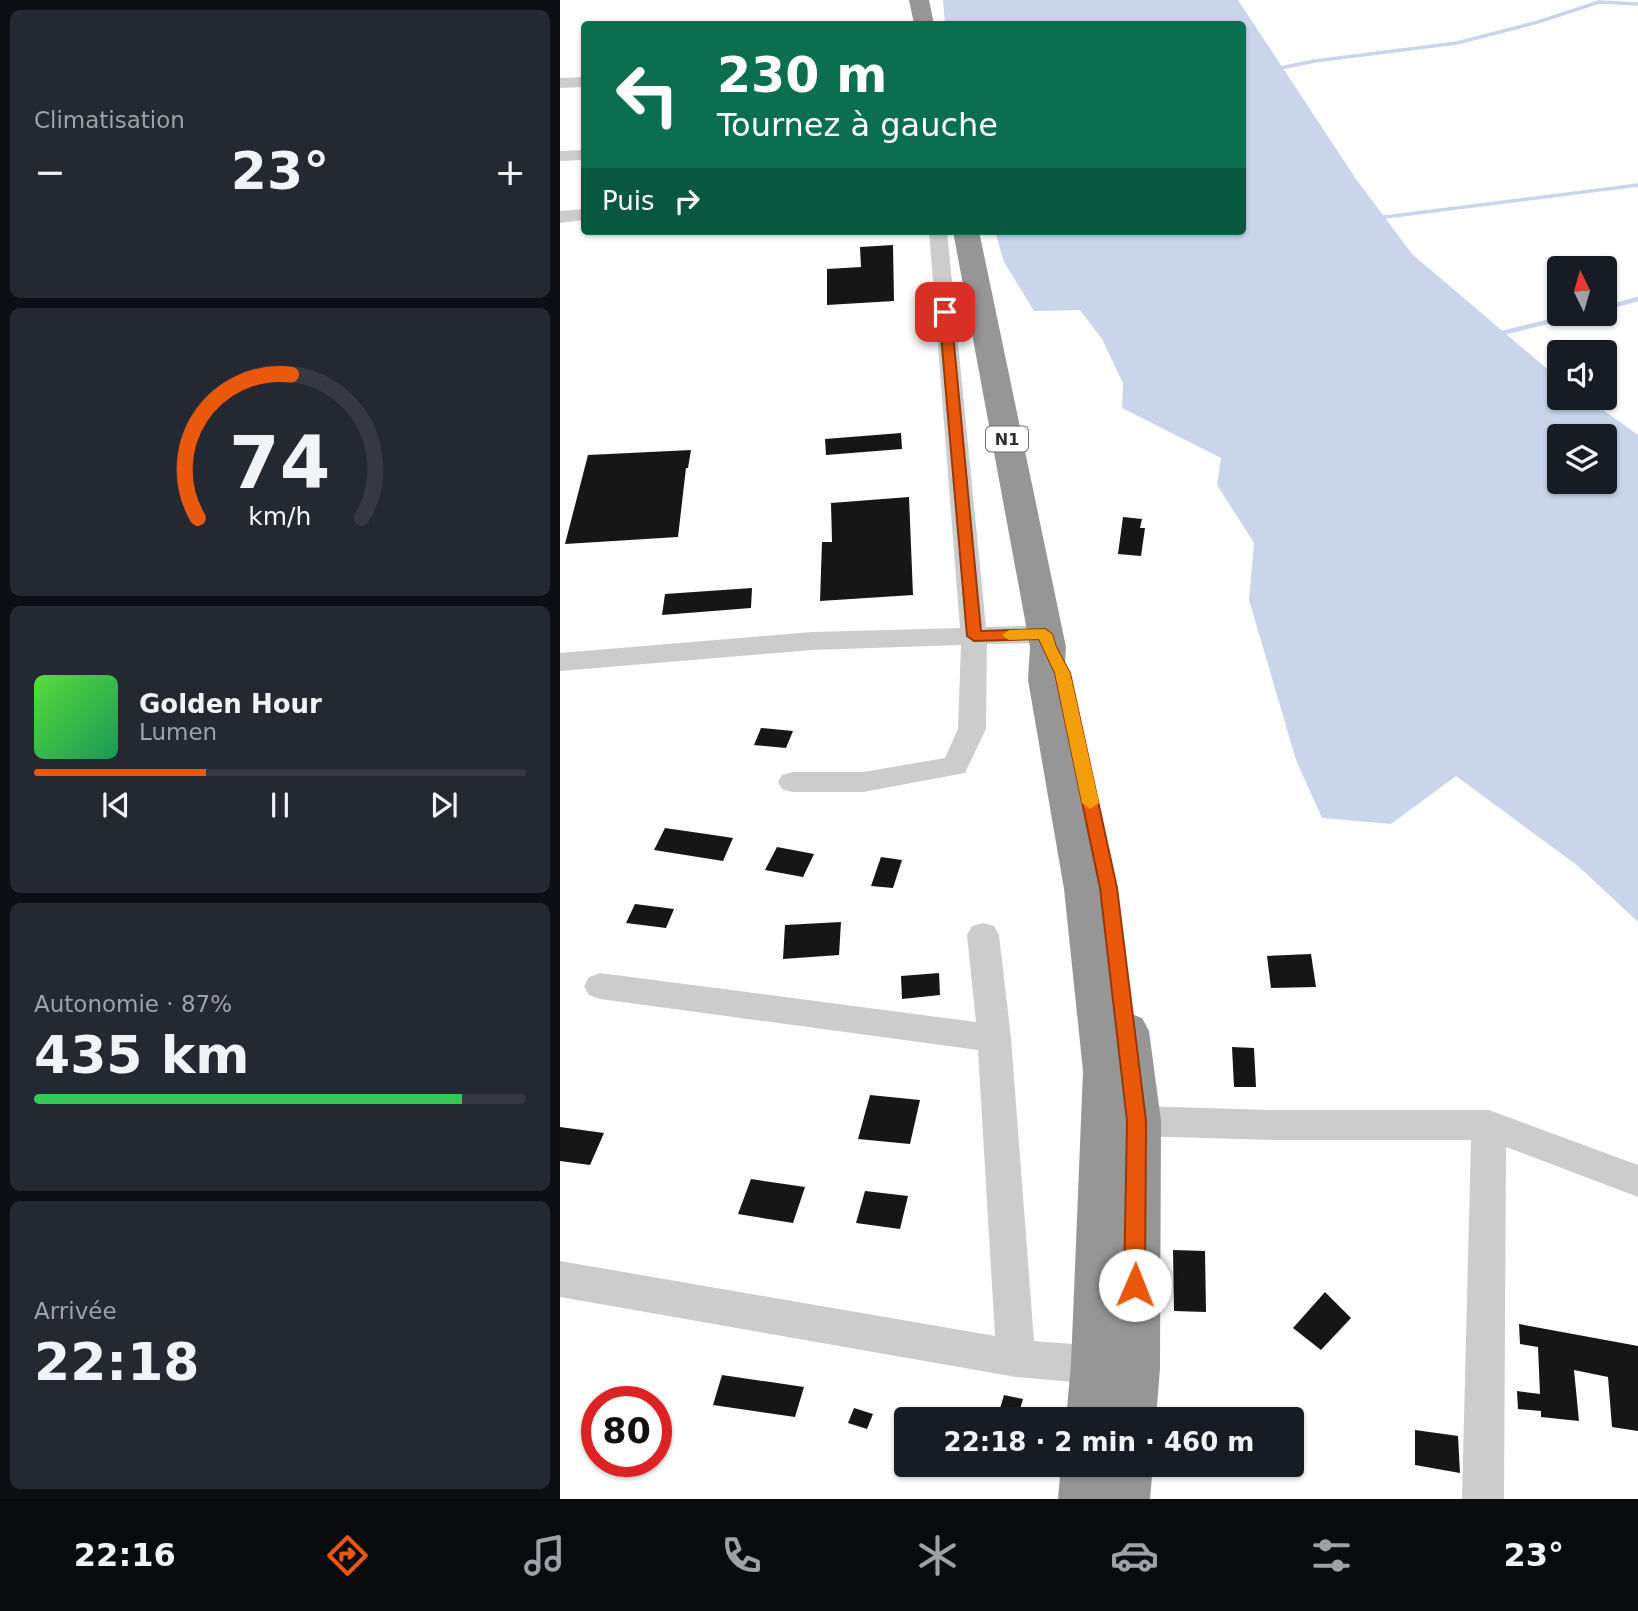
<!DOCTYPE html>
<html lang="fr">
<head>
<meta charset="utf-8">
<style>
  :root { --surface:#171b24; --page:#242831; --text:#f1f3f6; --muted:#9ea1a6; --line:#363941; --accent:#ea580c }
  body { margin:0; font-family:"DejaVu Sans",sans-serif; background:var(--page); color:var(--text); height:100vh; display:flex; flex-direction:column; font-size:26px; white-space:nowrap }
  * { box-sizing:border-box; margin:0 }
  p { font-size:23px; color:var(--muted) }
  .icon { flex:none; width:38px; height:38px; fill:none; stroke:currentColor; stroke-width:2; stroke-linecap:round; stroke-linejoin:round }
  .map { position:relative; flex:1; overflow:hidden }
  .side { display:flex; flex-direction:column; gap:10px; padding:10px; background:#0d0f14; width:560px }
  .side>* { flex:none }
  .hud { position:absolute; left:21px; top:21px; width:665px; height:214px; border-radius:7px; box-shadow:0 2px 5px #0004; background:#0b6e4f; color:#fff; overflow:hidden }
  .needle { width:46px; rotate:355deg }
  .buttons { position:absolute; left:987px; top:256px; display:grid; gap:14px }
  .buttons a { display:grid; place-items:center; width:70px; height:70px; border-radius:7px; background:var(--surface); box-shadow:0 2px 5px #0004; font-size:35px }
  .speed { position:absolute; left:21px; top:1386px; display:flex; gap:14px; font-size:35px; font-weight:700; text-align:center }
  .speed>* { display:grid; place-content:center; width:91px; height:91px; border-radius:50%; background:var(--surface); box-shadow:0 2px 5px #0004; line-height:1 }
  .speed .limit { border:10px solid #d22; background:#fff; color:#111 }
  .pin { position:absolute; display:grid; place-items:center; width:60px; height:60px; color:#fff; margin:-30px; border-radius:14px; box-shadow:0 4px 10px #0006 }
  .me { position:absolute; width:77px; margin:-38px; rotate:1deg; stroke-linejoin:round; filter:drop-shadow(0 0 5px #0008) }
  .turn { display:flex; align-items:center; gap:24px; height:147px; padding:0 21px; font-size:32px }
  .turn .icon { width:91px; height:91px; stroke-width:2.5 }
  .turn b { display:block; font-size:49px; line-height:60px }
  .then { display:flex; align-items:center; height:66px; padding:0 21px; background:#0003; gap:14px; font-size:26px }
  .big { font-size:52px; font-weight:800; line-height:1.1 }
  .side .card { flex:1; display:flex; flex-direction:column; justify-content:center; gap:10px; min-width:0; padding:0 24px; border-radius:10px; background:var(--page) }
  .side .dial { align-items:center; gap:0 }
  .dial svg { height:182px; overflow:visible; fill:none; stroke:var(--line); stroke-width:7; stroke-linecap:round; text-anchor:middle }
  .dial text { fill:var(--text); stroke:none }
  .song { display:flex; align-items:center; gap:21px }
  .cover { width:84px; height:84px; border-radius:10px; background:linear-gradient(135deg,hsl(110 70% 55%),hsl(150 70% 35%)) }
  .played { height:7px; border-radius:4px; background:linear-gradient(90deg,var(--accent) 35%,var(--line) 35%) }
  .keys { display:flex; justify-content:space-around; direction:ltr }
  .heat { display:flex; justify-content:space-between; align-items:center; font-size:38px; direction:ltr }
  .charge { height:10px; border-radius:5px; background:linear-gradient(90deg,#34c759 87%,var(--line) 0) }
  .trip { position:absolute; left:334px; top:1407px; width:410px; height:70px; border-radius:7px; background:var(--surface); box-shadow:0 2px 5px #0004; font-weight:800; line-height:70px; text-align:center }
  .menu { display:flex; height:112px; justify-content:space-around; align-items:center; background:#090b0e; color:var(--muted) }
  .menu .icon { width:49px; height:49px }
  .menu .active { color:var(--accent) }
  .menu b { font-size:32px; color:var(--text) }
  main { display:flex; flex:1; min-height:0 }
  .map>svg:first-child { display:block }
  .water { fill:#cad5eb; fill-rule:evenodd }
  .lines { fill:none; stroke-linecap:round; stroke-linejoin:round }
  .stream-far1 { stroke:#cad5eb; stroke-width:3.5 }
  .stream { stroke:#cad5eb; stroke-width:4.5 }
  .building { fill:#161616 }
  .minor { fill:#ccc; fill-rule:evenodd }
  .highway { fill:#969696; fill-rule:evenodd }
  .route { fill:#ea580c; stroke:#983908; stroke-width:2 }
  .slow { fill:#f59e0b }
  .labels { text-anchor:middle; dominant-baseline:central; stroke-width:7; stroke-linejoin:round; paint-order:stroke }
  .shield { fill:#fff; stroke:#6d6d6d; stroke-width:2 }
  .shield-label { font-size:16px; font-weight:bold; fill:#2f2f2f }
</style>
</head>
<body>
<main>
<section class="side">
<div class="card"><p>Climatisation</p>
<div class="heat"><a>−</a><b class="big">23°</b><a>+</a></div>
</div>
<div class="card dial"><svg viewBox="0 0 100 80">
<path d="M14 69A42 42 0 1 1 86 69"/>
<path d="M14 69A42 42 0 0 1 55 6" stroke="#ea580c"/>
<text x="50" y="56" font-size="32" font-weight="700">74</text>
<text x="50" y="72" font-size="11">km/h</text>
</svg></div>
<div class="card">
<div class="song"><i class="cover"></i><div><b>Golden Hour</b><p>Lumen</p></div></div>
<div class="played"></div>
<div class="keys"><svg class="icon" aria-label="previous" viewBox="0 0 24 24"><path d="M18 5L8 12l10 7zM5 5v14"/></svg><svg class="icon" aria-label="pause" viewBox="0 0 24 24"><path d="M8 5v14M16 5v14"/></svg><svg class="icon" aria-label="next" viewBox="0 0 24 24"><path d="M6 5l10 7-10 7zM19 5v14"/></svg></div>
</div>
<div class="card"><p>Autonomie · 87%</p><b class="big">435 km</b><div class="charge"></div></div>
<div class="card"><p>Arrivée</p><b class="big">22:18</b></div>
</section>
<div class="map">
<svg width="1078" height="1499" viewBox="0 0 1078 1499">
  <rect width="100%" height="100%" fill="#fff"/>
  <path class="water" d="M 383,0 L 678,0 L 796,179 L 852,254 L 999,379 L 999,397 L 1025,397 L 1078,435 L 1078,922 L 1018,866 L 896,776 L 831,824 L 762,818 L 736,760 L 689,600 L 694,543 L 657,485 L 661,458 L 562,408 L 563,383 L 542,339 L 520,310 L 474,311 L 444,262 L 435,231 L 682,231 L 682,24 L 385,24 ZM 999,436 L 1045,436 L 1045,481 L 999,481 Z"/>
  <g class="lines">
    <path class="stream-far1" d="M 715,69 L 755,61 L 897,43 L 978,22 L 1039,2 L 1078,4
      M 817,218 L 1078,185"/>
    <path class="stream" d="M 1045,308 L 1078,299
      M 938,334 L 1024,313"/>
  </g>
  <path class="building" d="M 333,245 L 334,301 L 267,305 L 267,269 L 301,267 L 300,247 Z
    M 341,433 L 342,449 L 266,455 L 265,439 Z
    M 131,450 L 128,468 L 126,468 L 118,537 L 5,544 L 28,455 Z
    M 349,497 L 353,595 L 260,601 L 262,542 L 272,542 L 271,503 Z
    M 563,517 L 582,519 L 580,528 L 585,528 L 581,556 L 558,554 Z
    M 192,588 L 191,608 L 102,615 L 105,594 Z
    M 201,728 L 233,731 L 226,748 L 194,745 Z
    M 105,828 L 160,836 L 173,838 L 163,861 L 94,850 Z
    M 217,847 L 254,854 L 243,877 L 205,870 Z
    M 321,857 L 342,860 L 333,888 L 311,886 Z
    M 75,904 L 114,909 L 106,928 L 66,923 Z
    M 281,922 L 279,955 L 223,959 L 225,925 Z
    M 751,954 L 756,987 L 711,988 L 707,956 Z
    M 379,973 L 380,995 L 342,999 L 341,976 Z
    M 672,1047 L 694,1048 L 696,1087 L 674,1087 Z
    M 310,1095 L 360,1100 L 350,1144 L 298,1139 Z
    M 0,1127 L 44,1133 L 30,1165 L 0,1161 Z
    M 191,1179 L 245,1187 L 233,1223 L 178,1214 Z
    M 305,1191 L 348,1196 L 340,1229 L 296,1223 Z
    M 613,1250 L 645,1251 L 646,1312 L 614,1311 Z
    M 765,1292 L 791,1318 L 761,1350 L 733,1328 Z
    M 959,1324 L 1078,1346 L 1078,1431 L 1052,1427 L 1048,1377 L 1014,1370 L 1019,1421 L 981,1417 L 981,1411 L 958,1409 L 957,1391 L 980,1394 L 978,1347 L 960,1344 Z
    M 162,1375 L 244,1387 L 235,1417 L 153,1405 Z
    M 444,1395 L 463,1399 L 458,1416 L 439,1412 Z
    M 294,1408 L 313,1414 L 307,1429 L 288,1423 Z
    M 855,1430 L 898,1436 L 900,1473 L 855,1465 Z"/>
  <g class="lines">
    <path class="minor" d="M 24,77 L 24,87 L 0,88 L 0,78 Z
      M 24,150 L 24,160 L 0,161 L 0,151 Z
      M 24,209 L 24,220 L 0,223 L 0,211 Z
      M 369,231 L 387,231 L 426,627 L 485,625 L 494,628 L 498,634 L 494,640 L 485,643 L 427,644 L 426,729 L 405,773 L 303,792 L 232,792 L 222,789 L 218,782 L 222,775 L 232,772 L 303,772 L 385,758 L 398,729 L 401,645 L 252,650 L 0,671 L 0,653 L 252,632 L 400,628 Z
      M 423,923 L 434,926 L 439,935 L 451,1038 L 474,1341 L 538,1346 L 552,1352 L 557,1365 L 552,1378 L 538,1384 L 456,1377 L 0,1297 L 0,1261 L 435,1336 L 418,1050 L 40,999 L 29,995 L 24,986 L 29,977 L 40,973 L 416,1022 L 407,935 L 412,926 Z
      M 577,1106 L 712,1110 L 929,1110 L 1078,1165 L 1078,1197 L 946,1147 L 944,1499 L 902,1499 L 911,1140 L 712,1140 L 577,1136 L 565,1132 L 560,1121 L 565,1110 Z"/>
    <path class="highway" d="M 349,0 L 369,0 L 374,24 L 354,24 Z
      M 393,231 L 419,231 L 506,647 L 504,680 L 546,889 L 562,1014 L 566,1012 L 582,1018 L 589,1031 L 601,1121 L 600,1368 L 596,1419 L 506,1419 L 511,1365 L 523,1071 L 504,889 L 468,680 L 470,647 Z
      M 501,1465 L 593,1465 L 590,1499 L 498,1499 Z"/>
  </g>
  <path class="route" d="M 385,309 L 391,312 L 421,631 L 485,629 L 492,634 L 496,647 L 510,673 L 557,888 L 586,1121 L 585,1285 L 582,1292 L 575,1295 L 567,1292 L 564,1285 L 567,1121 L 540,888 L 495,673 L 479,639 L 414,641 L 407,636 L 379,312 Z"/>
  <path class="slow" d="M 485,629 L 492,634 L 496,647 L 510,673 L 539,803 L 530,809 L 522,803 L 495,673 L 479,639 L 449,640 L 442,635 L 449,630 Z"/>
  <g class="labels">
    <rect class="shield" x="426" y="426.5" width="42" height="25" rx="5"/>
    <g class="shield-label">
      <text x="447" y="439">N1</text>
    </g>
  </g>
</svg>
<div class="buttons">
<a><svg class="needle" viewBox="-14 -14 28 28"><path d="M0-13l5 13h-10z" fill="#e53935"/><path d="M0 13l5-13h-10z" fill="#9ea1a6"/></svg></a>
<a><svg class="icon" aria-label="sound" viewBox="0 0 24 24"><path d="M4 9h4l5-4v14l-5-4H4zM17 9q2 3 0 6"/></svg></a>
<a><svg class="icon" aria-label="layers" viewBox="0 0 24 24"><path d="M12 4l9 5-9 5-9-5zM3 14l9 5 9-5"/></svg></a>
</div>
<div class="speed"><div class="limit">80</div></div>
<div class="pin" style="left:385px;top:312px;background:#d93025"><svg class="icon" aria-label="arrive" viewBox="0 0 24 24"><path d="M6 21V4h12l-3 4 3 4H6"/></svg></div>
<svg class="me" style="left:575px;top:1285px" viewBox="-20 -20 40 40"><circle r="19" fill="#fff"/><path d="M0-13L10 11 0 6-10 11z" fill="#ea580c"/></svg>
<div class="trip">22:18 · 2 min · 460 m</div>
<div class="hud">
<div class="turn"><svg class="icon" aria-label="left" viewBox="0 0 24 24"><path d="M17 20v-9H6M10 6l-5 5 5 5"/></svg><div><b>230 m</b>Tournez à gauche</div></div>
<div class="then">Puis<svg class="icon" aria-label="right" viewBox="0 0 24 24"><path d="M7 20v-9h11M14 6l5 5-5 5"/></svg></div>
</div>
</div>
</main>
<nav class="menu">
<b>22:16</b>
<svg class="icon active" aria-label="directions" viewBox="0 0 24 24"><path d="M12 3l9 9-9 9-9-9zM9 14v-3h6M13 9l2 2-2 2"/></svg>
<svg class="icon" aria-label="music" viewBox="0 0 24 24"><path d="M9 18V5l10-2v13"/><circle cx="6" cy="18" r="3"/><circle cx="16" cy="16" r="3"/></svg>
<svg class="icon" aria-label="phone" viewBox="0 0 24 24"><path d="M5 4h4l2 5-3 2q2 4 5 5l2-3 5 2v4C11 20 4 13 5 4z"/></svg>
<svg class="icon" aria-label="climate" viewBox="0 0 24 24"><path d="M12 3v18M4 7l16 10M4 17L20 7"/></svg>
<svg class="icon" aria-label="car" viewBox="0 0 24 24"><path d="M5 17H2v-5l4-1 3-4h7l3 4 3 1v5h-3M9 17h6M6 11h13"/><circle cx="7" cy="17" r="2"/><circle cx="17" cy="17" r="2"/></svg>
<svg class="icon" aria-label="filters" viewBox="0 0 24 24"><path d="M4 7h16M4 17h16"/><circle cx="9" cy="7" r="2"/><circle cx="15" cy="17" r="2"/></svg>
<b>23°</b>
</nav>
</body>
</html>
